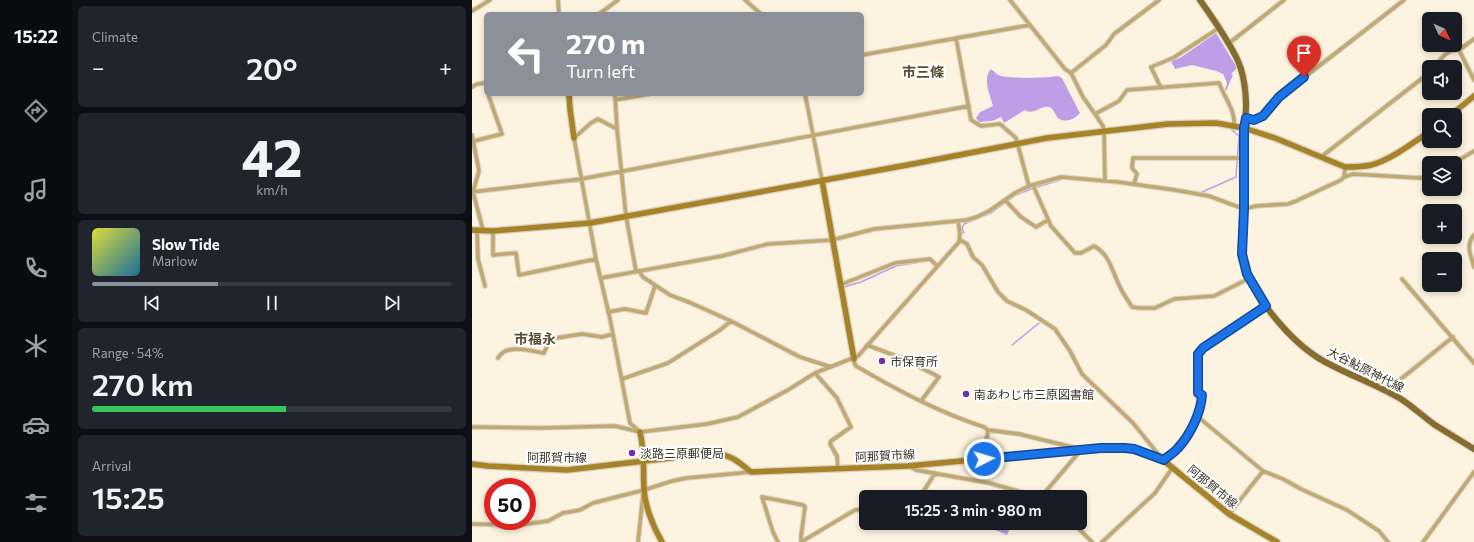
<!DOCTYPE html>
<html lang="en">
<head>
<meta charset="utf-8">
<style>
  :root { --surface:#171b24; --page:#20242c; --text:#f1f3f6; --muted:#9ea1a6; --line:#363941; --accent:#8c9099 }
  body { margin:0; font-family:Commissioner,"Noto Sans JP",sans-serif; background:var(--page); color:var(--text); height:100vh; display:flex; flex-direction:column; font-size:15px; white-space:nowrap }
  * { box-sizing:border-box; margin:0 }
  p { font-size:13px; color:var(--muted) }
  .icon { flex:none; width:22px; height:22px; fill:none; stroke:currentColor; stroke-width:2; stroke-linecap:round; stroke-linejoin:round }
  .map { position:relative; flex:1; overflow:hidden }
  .side { display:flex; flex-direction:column; gap:6px; padding:6px; background:#0d0f14; width:400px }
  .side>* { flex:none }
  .hud { position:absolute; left:12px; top:12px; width:380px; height:84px; border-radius:6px; box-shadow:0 2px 6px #0003; background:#8c9099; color:#fff; overflow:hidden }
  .needle { width:26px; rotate:134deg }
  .buttons { position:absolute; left:950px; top:12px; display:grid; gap:8px }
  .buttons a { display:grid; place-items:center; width:40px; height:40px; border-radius:6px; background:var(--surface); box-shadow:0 2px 6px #0003; font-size:20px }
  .speed { position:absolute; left:12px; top:478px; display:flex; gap:8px; font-size:20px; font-weight:700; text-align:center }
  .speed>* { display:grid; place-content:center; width:52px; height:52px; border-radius:50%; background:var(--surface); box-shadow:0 2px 6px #0003; line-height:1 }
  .speed .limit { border:6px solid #d22; background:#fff; color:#111 }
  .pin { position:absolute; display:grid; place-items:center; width:34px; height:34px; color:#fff; margin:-41px -17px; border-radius:50% 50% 50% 0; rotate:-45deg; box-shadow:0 0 4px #0007 }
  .pin .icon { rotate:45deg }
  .me { position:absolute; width:44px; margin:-22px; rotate:85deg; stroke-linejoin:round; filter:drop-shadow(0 0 3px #0008) }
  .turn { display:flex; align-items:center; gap:14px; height:84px; padding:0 16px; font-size:18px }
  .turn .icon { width:52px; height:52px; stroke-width:2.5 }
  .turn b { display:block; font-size:28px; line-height:34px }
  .big { font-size:30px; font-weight:600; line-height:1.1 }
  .side .card { flex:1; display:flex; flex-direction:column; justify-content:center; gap:6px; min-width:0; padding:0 14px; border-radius:6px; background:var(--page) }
  .side .dial { align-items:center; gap:0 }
  .dial b { font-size:52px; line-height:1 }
  .song { display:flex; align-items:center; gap:12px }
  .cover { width:48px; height:48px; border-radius:6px; background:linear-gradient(135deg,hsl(60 70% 55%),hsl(200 70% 35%)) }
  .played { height:4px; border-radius:2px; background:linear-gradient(90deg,var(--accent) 35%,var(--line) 35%) }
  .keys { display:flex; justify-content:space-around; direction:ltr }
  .heat { display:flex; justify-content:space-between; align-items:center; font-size:22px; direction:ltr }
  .charge { height:6px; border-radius:3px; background:linear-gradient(90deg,#34c759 54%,var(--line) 0) }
  .trip { position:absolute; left:387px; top:490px; width:228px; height:40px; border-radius:6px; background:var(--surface); box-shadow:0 2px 6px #0003; font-weight:600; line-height:40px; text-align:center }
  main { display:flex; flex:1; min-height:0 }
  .tabs { display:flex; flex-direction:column; width:72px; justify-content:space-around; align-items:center; background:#090b0e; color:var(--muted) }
  .tabs .icon { width:28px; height:28px }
  .tabs .selected { color:var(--accent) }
  .tabs b { font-size:18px; color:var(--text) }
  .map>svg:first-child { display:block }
  .water { fill:#be9fe7 }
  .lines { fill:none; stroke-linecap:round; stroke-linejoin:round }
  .stream { stroke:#be9fe7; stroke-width:1.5 }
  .street-casing { stroke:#d9d1bf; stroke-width:5.5 }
  .secondary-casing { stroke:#d9d1bf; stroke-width:8 }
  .primary-casing { stroke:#d9d1bf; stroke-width:8 }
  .street { stroke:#c1a974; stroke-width:3.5 }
  .secondary { stroke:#a78328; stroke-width:5.5 }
  .primary { stroke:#866c2f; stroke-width:6 }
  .route-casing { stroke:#114b97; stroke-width:10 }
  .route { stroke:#1a73e8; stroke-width:7 }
  .poi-dot { fill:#6f31a7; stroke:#fff; stroke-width:1.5 }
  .labels { text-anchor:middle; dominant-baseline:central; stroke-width:4; stroke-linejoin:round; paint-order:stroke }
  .poi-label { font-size:12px; fill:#393327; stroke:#fff; text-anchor:start }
  .street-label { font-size:12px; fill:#393327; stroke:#fff }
  .quarter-label { font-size:14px; font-weight:bold; fill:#594d31; stroke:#fff }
</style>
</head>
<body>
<main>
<nav class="tabs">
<b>15:22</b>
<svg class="icon selected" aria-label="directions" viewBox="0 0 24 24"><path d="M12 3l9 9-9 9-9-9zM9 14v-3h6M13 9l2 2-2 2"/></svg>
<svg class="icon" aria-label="music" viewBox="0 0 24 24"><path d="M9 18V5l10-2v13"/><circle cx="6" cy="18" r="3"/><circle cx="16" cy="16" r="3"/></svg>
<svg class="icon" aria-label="phone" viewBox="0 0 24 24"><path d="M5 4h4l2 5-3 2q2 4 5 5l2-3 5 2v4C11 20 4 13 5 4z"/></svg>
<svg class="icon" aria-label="climate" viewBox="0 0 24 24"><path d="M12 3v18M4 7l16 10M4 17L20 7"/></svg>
<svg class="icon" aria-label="car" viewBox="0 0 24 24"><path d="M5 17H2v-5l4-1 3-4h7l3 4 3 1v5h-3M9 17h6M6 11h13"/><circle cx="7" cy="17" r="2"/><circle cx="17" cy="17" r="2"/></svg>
<svg class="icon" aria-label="filters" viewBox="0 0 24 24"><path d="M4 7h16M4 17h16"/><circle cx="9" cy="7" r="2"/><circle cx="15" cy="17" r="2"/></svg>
</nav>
<section class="side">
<div class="card"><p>Climate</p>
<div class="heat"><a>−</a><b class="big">20°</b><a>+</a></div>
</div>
<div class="card dial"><b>42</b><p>km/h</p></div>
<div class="card">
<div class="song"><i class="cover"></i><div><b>Slow Tide</b><p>Marlow</p></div></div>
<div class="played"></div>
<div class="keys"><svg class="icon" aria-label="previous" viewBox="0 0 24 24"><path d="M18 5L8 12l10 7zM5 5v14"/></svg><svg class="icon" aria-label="pause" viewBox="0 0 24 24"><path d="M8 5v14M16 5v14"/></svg><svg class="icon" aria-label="next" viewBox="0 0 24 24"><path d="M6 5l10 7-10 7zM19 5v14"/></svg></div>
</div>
<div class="card"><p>Range · 54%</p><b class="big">270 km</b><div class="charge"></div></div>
<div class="card"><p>Arrival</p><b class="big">15:25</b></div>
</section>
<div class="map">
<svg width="1002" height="542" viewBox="0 0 1002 542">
  <rect width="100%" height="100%" fill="#fcf4e0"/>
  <path class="water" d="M 744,33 L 765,68 L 759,74 L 761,75 L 754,91 L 753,90 L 755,83 L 751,74 L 744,71 L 720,65 L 703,69 L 699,61 L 708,58 Z
    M 519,69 C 521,70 524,74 526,75 C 535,79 577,78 586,76 L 590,78 L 608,113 C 604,117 603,118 598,120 C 579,124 586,104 573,107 C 567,108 559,115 553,110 L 532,123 L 529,117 L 520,121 L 507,122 L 504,118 L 508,112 L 521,106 C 518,95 510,78 519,69 Z
    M 527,523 L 540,523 L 535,535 L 523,530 Z"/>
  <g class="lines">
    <path class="stream" d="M 730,192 L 764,177 L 767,136 L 760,130
      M 492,233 L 490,228 L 492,224 L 519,213 L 544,195 L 559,189 L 591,179
      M 372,287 L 389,282 L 424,266 L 448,262
      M 540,345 L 567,323"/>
    <g class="street-casing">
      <path id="street" d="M 86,0 L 87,14
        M 273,0 L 289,14
        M 538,0 L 593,69 L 599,73 L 611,97 L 623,114
        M 0,11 L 18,0
        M 127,14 L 146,0
        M 484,38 L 499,120 L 509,126 L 528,124 L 544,138 L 557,186
        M 756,44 L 812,0
        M 987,50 L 1002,80
        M 390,55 L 558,25
        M 962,67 C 969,59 976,48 987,50 L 1002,39
        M 599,73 L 634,45 L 642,34 L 687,0
        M 0,87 L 5,84 L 14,83
        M 689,88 L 679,67 L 701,58 L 747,28
        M 143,94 L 145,129
        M 333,94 L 350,180
        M 143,100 L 177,94
        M 774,118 C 791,122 798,108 807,97 L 932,0
        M 0,135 L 7,171 L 1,192 L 11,230
        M 2,141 L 30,134 L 16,94
        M 849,157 L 957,73
        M 982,163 L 1002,151
        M 872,177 L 881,174 L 948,178 L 957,177
        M 633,181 L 632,131 L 631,126 L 623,114 L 647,101 L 655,90 L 747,83 C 752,97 764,111 762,126
        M 662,184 L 665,174 L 660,168 L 661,158 L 772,158
        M 561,185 L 579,226 L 603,253 L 609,253 L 622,246 C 637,254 640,270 647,285 C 650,292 655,299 660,307 L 668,308 L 683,308 L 702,299 L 742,296 L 778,278
        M 0,192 L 109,179 L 497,106
        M 533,200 L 549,217 L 564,227 L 576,220
        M 5,230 L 6,259 L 13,286
        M 21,231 L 21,255 L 44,253 L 47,275 L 124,259
        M 1002,235 C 993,245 999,256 1002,267
        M 488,240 L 495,244 L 501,257 L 510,265 L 526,292 L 535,301 L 554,310 L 583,329 L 598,351 L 610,374 L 661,423 L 691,460 C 696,456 702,453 706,448 C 718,435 729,413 731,395 L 727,393 L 726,354 L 731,348 L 794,306
        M 164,271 L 154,216 L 145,129 L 126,119 L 119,123 L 102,138 L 124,259 L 138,319 L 158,423 L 167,431
        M 167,271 L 171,277 L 198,295 L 219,303 L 259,321 L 328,357 L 359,367
        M 129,278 L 250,256 L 296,244 L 360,240 L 402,229 L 495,220 L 505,217 L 517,211 L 543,193 L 557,186 L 589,177 L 646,182 L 703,190 L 737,196 L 772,209 L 784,206 L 816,204 L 824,201 L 869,180 L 872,177 L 873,167
        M 930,279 L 1002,363
        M 368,285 L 423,263 L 458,259 L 465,266
        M 136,312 L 153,309 L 174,313 L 183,286
        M 395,345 L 432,359 L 467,377 L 449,401
        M 26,358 C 34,343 58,351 72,353 L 78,339 L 110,334 L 130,337 L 141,334
        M 382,359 L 382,362 L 384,366 C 425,390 466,412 512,427 L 516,430 L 512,459
        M 343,373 L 365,398 L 379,427 L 359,441 L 358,444 L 365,456 L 366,469
        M 150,379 L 196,363 L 248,330 L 259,321
        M 914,391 L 981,337
        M 725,416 L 791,471 L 811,479 L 829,489 L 875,510 L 907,531 L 916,542
        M 0,427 L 68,428 L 143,426 L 168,432 L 235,424 L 266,417 L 316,390 L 343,373 L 386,356 L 487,242 L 488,233 L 486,221
        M 516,430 L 547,434 L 604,448 L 606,450
        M 437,466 L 444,470 L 517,483 L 567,497
        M 448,497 L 463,473
        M 569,497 L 609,450
        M 757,514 L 791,471
        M 601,523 L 620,542
        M 0,524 L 47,525 L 76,521 L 91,513 L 108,510 L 121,503 L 172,490 L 200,481 L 215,478 L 279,472
        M 166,542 L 171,495
        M 306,542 L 301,532 L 290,497 L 331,505 L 333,507 L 329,537 L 329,542
        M 329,542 L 383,510 L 394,509
        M 630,542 L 683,493 L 701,467
        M 951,542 L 1002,472"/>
    </g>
    <g class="secondary-casing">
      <path id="secondary" d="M 97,94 L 98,109 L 102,138
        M 979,115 L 1002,96
        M 350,180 L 382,359
        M 0,230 L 21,231 L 118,223 L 446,163 L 575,138 L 696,124 L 744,123 L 772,128 L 803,138 L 873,167 C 882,167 890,167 899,165 C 918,160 941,143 957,132
        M 168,432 C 173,453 171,468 172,489 C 173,506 181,527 190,542
        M 0,464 L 16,466 L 95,470 L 241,453 C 259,455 266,461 279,472 L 436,466 L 629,448 L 663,449 L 691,460 L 757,514 L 805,542"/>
    </g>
    <g class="primary-casing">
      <path id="primary" d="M 728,0 C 741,19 756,39 766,61 C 774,79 776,109 772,128 C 772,155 773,183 772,210 C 772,223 768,246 771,258 C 779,297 823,348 859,365 C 882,377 907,386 929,399 C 941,407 952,417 963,425 C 976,433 989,441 1002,449"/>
    </g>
    <use href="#street" class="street"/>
    <use href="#secondary" class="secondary"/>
    <use href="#primary" class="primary"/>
  </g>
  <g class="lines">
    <g class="route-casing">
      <path id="route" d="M 512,459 L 629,448 L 653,448 L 662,449 L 692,460 C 696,456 702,453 706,448 C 718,435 729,413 730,395 L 726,393 L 726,354 L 731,348 L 794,306 L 775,274 L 770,254 L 772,209 L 772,128 L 774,118 L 782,120 L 791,116 L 807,97 L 832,77"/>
    </g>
    <use href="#route" class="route"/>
  </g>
  <g class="poi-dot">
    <circle cx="410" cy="361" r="4"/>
    <circle cx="494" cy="394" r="4"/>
    <circle cx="160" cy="453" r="4"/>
  </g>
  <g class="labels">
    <g class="poi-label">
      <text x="418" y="361">市保育所</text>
      <text x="502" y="394">南あわじ市三原図書館</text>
      <text x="168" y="453">淡路三原郵便局</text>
    </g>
    <g class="street-label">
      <text transform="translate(894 369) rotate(27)">大谷鮎原神代線</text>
      <text transform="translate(413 455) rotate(-3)">阿那賀市線</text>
      <text x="85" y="457">阿那賀市線</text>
      <text transform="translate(741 486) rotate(39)">阿那賀市線</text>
    </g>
    <g class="quarter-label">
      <text x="451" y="71">市三條</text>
      <text x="63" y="338">市福永</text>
    </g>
  </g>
</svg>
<div class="buttons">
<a><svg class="needle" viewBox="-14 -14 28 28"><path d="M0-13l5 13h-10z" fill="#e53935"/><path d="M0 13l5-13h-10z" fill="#9ea1a6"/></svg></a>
<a><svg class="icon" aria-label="sound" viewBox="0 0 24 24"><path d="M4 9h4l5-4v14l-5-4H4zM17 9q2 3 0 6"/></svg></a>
<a><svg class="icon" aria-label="search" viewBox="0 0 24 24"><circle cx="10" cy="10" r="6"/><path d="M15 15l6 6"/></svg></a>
<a><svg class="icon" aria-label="layers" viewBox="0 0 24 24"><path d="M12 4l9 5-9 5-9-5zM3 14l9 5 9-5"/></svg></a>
<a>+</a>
<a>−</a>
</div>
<div class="speed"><div class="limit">50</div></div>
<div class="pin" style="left:832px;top:77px;background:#d93025"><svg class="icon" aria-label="arrive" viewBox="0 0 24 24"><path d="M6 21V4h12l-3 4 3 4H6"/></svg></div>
<svg class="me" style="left:512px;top:459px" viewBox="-20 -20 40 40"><circle r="17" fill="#1a73e8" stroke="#fff" stroke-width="3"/><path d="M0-11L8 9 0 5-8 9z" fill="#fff"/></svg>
<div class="trip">15:25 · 3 min · 980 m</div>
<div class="hud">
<div class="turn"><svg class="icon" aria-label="left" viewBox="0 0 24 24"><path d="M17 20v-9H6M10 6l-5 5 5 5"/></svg><div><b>270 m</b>Turn left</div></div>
</div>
</div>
</main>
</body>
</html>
